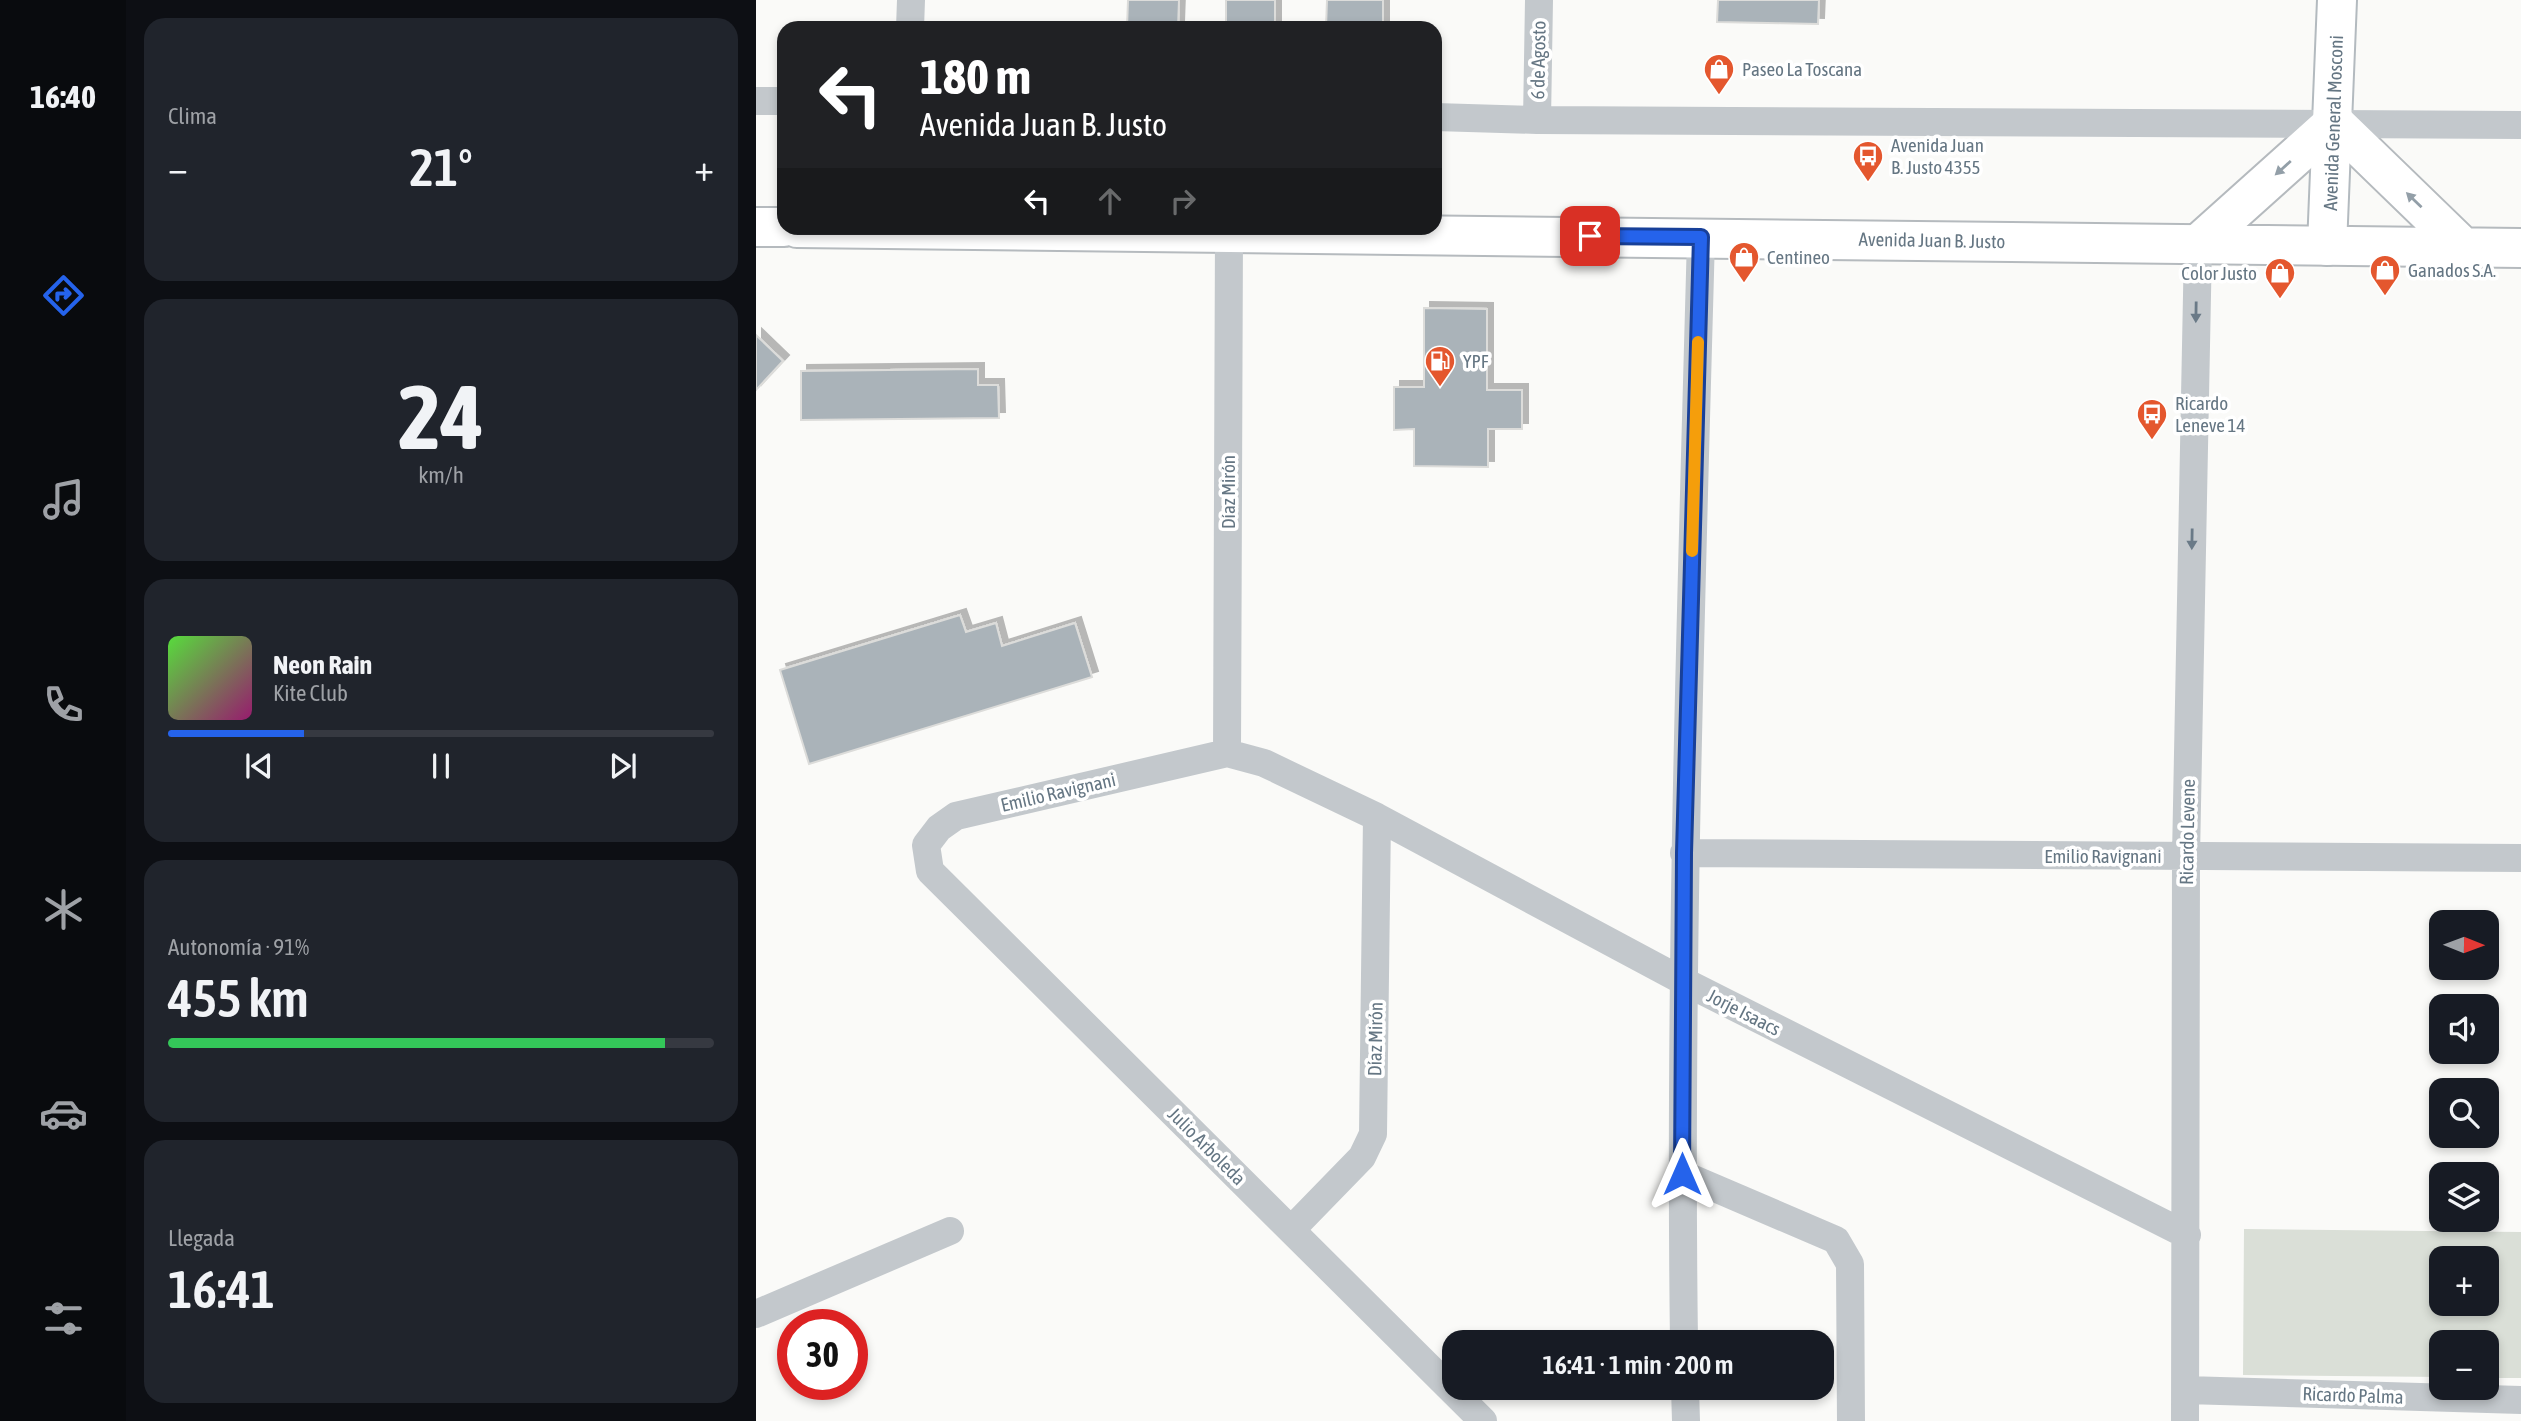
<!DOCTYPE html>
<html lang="es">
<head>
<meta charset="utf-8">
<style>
  :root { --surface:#171b24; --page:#20242c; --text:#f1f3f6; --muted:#9ea1a6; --line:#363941; --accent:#2563eb }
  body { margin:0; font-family:"Asap Condensed",sans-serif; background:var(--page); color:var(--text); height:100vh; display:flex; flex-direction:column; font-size:26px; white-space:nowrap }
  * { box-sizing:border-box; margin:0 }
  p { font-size:23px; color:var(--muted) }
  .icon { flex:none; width:38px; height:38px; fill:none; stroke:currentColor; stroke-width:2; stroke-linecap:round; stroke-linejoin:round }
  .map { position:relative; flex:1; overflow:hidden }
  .drawer { display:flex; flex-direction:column; gap:18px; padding:18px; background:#0d0f14; width:630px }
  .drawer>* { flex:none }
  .top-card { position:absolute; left:21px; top:21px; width:665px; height:214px; border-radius:21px; box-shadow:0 4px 10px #0003; background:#202124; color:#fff; overflow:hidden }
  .needle { width:46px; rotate:91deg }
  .tools { position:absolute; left:1673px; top:910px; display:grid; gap:14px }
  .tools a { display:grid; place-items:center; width:70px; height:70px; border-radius:14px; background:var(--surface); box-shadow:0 4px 10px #0003; font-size:35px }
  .speed { position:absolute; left:21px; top:1309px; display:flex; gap:14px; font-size:35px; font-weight:700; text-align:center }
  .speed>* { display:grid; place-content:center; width:91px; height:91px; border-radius:50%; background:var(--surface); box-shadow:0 4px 10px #0003; line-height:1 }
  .speed .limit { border:10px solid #d22; background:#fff; color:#111 }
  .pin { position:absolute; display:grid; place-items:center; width:60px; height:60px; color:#fff; margin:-30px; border-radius:14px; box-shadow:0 4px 10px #0006 }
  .me { position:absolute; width:77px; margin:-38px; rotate:0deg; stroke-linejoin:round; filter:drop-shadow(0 0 5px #0008) }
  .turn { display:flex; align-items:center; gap:24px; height:147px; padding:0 28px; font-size:32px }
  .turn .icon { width:91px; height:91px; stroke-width:2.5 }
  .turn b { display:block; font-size:49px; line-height:60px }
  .lanes { display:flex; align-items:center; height:66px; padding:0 28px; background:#0003; justify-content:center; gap:35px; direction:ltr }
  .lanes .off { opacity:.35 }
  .big { font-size:52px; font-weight:600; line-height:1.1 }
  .drawer .tile { flex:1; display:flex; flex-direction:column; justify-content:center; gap:10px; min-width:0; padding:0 24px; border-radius:21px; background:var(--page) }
  .drawer .dial { align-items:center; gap:0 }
  .dial b { font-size:91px; line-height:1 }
  .song { display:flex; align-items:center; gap:21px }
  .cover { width:84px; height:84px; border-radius:10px; background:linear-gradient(135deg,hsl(110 70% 55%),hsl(320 70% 35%)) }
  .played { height:7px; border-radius:4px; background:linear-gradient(90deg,var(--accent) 25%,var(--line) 25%) }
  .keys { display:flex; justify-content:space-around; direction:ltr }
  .heat { display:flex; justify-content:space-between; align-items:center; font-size:38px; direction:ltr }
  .charge { height:10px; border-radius:5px; background:linear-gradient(90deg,#34c759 91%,var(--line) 0) }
  .trip { position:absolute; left:686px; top:1330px; width:392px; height:70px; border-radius:21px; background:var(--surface); box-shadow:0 4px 10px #0003; font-weight:600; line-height:70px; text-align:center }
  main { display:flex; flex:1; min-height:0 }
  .tabs { display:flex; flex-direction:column; width:126px; justify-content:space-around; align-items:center; background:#090b0e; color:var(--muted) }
  .tabs .icon { width:49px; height:49px }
  .tabs .selected { color:var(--accent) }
  .tabs b { font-size:32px; color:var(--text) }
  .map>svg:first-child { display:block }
  .green { fill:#dadfd7; fill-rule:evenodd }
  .building { fill:#aab3b9; stroke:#dcdcda; stroke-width:2; filter:url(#shadow) }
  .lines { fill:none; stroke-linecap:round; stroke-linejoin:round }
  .secondary-casing { stroke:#b3babf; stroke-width:42 }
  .primary-casing { stroke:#b5babe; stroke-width:42 }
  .street { stroke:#c3c8cc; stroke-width:28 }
  .secondary { stroke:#fff; stroke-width:38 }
  .primary { stroke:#fff; stroke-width:38 }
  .oneway { fill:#939fa8 }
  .oneway2 { fill:#6a7a87 }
  .route-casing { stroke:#184099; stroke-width:18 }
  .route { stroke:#2563eb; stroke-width:12 }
  .slow { stroke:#f59e0b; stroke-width:12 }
  .labels { text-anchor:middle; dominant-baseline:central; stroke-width:7; stroke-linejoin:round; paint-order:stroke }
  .street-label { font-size:19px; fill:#657683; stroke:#fff }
  .poi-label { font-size:19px; fill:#657683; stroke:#fff; text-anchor:start }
</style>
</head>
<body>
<main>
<nav class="tabs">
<b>16:40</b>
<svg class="icon selected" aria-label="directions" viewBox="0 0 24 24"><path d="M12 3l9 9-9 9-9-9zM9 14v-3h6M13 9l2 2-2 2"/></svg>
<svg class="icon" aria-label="music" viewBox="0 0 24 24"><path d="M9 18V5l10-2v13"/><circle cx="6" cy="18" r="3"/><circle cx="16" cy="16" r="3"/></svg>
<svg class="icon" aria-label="phone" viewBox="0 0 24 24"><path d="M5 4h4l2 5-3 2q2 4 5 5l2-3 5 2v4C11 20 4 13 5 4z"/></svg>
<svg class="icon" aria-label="climate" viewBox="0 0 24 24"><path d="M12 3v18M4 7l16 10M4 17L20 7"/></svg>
<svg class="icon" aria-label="car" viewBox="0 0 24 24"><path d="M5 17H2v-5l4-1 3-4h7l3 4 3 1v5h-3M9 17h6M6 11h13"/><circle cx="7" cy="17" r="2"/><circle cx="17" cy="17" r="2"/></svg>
<svg class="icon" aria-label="filters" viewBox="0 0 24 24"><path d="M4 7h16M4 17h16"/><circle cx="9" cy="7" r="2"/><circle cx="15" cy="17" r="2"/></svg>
</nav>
<section class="drawer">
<div class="tile"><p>Clima</p>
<div class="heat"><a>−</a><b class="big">21°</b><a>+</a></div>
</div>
<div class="tile dial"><b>24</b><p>km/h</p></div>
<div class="tile">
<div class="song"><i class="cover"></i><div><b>Neon Rain</b><p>Kite Club</p></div></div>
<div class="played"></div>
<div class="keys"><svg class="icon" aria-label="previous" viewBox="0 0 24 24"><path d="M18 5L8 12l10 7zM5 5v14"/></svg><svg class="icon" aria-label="pause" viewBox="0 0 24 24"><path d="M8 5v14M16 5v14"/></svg><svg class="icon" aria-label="next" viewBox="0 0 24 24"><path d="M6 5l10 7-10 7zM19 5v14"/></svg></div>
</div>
<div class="tile"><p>Autonomía · 91%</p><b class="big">455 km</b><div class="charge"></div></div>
<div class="tile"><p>Llegada</p><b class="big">16:41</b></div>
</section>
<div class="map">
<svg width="1765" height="1421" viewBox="0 0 1765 1421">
  <defs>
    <filter id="shadow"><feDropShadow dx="6" dy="-6" stdDeviation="0" flood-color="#0004"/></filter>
  </defs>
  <rect width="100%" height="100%" fill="#fafaf8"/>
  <path class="green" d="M 1488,1229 L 1765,1232 L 1765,1378 L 1731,1378 L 1731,1342 L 1685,1342 L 1685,1377 L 1487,1375 ZM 1685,1258 L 1731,1258 L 1731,1304 L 1685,1304 Z"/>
  <path class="building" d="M 372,0 L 423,0 L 422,28 L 371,28 Z
    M 470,0 L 519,0 L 519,28 L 470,28 Z
    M 571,0 L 627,0 L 627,28 L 570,28 Z
    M 962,0 L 1063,0 L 1062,24 L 961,22 Z
    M 668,308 L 731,309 L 731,390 L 766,390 L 766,429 L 732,429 L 732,467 L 658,466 L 658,429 L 638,430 L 638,387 L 668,387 Z
    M 0,335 L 27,361 L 0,390 Z
    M 222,369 L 222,385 L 242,385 L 243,418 L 45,420 L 45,371 Z
    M 204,615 L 210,632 L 240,623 L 246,646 L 319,623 L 336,677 L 53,764 L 24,670 Z"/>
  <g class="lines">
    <g class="secondary-casing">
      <path id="secondary" d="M 1571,246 L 1581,0"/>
    </g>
    <g class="primary-casing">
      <path id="primary" d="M 0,227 L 28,227
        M 41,228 L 1765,248
        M 1442,244 L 1578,122 L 1707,247"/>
    </g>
    <path class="street" d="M 154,28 L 155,0
      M 0,101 L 28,101
      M 679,117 L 781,120 L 1765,125
      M 781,120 L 783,0
      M 471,753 L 473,232
      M 928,853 L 1765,858
      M 926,1174 L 1080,1240 L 1094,1264 L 1095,1421
      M 535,1230 L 606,1157 L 617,1134 L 621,817
      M 0,1314 L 194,1231
      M 928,1342 C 923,974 935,606 945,237
      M 929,1388 L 930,1421
      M 1430,1390 L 1765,1400
      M 727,1421 L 174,871 L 170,845 L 183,828 L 200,816 L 471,753 L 508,763 L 621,817 L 927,981 L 1431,1235
      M 1429,1421 L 1430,856 L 1442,244"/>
    <use href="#secondary" class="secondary"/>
    <use href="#primary" class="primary"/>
  </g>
  <defs><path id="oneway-solid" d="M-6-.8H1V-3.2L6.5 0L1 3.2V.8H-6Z" transform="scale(1.75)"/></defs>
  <g class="oneway">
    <use href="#oneway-solid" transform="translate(1527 168) rotate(138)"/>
    <use href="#oneway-solid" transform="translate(1658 200) rotate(-136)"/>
  </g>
  <g class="oneway2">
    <use href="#oneway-solid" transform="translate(1440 312) rotate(91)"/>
    <use href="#oneway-solid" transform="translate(1436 539) rotate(91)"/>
  </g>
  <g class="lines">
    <g class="route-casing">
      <path id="route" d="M 834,236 L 945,237 L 928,853 L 926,1174"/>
    </g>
    <use href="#route" class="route"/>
    <path class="slow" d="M 936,551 L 942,342"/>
  </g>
  <defs>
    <g id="shop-pin" transform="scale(1.575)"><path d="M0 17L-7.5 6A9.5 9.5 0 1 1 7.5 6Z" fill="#e4572e" stroke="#fff"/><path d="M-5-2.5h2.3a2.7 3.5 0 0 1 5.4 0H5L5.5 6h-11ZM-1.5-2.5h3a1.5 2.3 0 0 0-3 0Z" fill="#fff"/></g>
    <g id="bus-pin" transform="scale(1.575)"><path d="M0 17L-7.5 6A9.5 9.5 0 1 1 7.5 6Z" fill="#e4572e" stroke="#fff"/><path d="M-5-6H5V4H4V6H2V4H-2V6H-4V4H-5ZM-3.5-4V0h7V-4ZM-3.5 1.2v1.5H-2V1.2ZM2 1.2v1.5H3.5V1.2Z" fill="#fff"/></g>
    <g id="fuel-pin" transform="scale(1.575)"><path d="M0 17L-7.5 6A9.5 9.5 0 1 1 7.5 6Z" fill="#e4572e" stroke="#fff"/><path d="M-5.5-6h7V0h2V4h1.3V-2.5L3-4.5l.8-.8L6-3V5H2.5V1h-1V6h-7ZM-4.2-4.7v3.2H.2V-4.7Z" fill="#fff"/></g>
  </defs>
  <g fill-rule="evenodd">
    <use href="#shop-pin" x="963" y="69"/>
    <use href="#bus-pin" x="1112" y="156"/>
    <use href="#shop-pin" x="988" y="257"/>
    <use href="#shop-pin" x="1629" y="270"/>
    <use href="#shop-pin" x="1524" y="273"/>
    <use href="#fuel-pin" x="684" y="361"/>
    <use href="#bus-pin" x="1396" y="414"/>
  </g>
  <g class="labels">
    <g class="street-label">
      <text transform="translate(782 60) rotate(-89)">6 de Agosto</text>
      <text transform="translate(1577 123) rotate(-88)">Avenida General Mosconi</text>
      <text transform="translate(1176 240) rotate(1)">Avenida Juan B. Justo</text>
      <text transform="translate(472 492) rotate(-90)">Díaz Mirón</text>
      <text transform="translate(302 792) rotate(-13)">Emilio Ravignani</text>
      <text transform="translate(1431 832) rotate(-89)">Ricardo Levene</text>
      <text x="1347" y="856">Emilio Ravignani</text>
      <text transform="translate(988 1012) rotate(27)">Jorje Isaacs</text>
      <text transform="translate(619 1039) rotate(-89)">Díaz Mirón</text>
      <text transform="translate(451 1146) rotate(45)">Julio Arboleda</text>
      <text transform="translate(1597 1395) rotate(2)">Ricardo Palma</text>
    </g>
    <g class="poi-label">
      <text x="986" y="69">Paseo La Toscana</text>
      <text x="1135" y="145">Avenida Juan<tspan x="1135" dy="22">B. Justo 4355</tspan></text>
      <text x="1011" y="257">Centineo</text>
      <text x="1652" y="270">Ganados S.A.</text>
      <text x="1501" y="273" text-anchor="end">Color Justo</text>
      <text x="707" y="361">YPF</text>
      <text x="1419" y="403">Ricardo<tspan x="1419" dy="22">Leneve 14</tspan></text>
    </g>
  </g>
</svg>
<div class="tools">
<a><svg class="needle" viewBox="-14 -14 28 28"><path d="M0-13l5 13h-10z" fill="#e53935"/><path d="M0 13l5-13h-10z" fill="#9ea1a6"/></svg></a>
<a><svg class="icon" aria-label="sound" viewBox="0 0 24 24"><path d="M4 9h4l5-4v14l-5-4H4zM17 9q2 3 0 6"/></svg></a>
<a><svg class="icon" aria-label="search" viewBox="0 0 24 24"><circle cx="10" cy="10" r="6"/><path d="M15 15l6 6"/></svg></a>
<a><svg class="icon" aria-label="layers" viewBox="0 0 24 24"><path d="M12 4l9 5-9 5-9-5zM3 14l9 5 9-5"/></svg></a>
<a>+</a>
<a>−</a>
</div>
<div class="speed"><div class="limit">30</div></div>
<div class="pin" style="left:834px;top:236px;background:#d93025"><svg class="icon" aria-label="arrive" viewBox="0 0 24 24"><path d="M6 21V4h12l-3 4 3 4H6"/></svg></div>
<svg class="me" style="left:926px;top:1174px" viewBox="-20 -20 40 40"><path d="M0-17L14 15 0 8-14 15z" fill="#2563eb" stroke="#fff" stroke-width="4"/></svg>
<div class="trip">16:41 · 1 min · 200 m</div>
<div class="top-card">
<div class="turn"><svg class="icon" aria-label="left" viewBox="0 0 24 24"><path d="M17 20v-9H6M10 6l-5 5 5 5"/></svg><div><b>180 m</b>Avenida Juan B. Justo</div></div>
<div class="lanes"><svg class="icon" aria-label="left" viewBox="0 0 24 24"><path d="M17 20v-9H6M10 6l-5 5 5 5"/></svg><svg class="icon off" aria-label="ahead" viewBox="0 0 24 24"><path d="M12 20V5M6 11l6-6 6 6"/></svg><svg class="icon off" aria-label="right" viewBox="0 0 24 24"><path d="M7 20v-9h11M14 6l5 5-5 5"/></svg></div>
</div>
</div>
</main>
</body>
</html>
